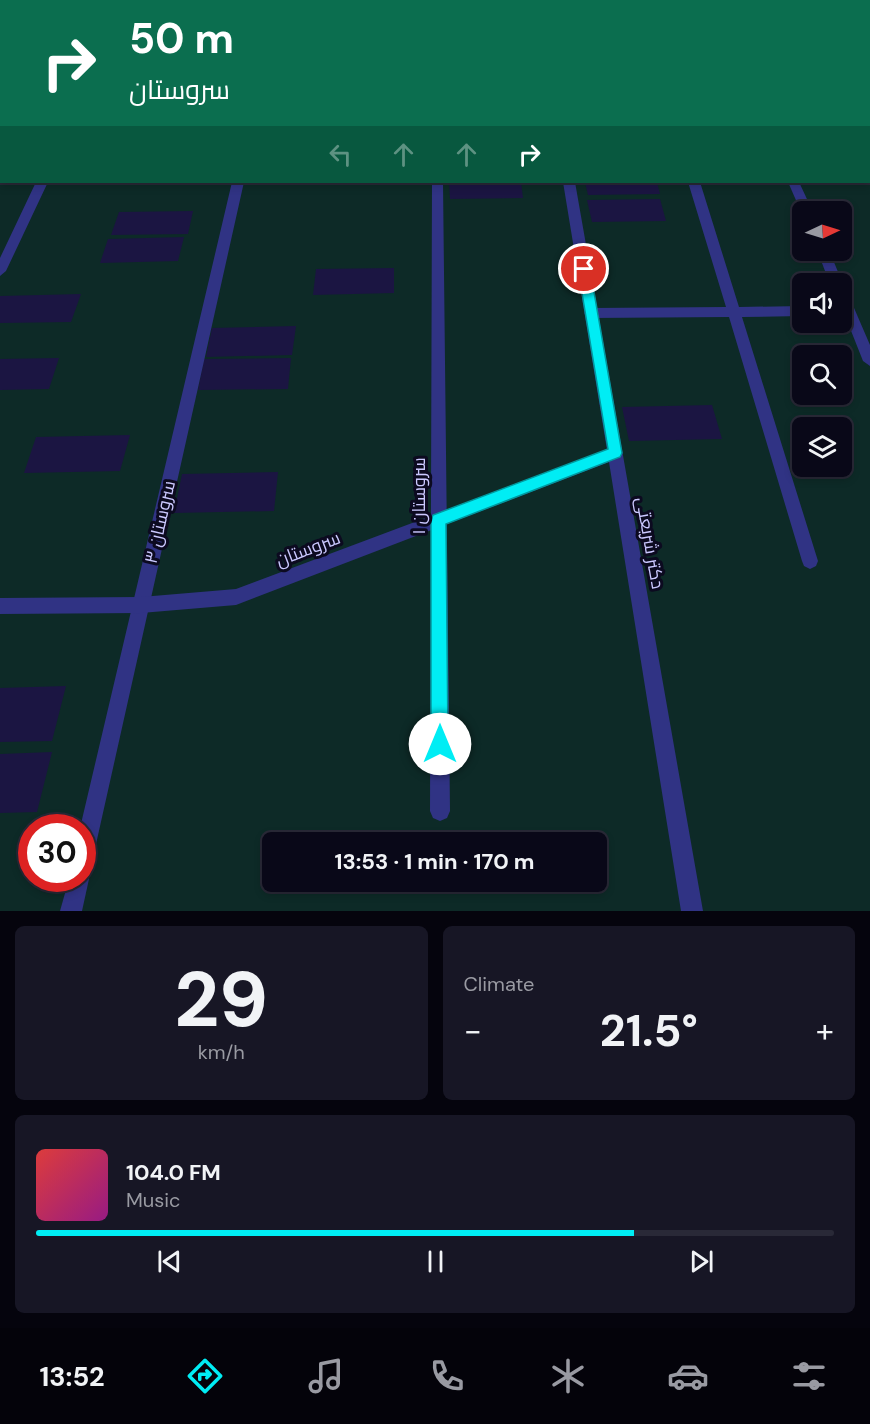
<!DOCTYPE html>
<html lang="en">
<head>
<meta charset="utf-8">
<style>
  :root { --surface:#090818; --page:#171625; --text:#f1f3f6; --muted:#999aa2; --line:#292937; --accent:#00edf4 }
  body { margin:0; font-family:"DM Sans",Cairo,sans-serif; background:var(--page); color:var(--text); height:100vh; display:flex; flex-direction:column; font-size:22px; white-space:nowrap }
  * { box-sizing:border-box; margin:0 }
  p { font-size:20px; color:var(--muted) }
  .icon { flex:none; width:33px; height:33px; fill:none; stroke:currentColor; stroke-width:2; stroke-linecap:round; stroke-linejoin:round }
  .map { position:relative; height:911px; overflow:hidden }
  .sheet { display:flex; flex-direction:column; gap:15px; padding:15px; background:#05040d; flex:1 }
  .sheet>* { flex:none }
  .top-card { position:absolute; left:0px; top:0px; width:870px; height:183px; box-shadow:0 3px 9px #0003,0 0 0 2px var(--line); background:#0b6e4f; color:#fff; overflow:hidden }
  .needle { width:39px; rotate:86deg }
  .controls { position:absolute; left:792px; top:201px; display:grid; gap:12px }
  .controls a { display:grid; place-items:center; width:60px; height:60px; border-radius:9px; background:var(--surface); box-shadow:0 3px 9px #0003,0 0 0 2px var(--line); font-size:30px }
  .speed { position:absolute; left:18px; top:814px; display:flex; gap:12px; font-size:30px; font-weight:700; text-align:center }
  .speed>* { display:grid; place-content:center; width:78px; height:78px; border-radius:50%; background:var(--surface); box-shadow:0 3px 9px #0003,0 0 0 2px var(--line); line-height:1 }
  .speed .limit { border:9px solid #d22; background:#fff; color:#111 }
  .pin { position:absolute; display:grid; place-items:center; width:51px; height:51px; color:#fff; margin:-26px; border:3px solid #fff; border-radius:50%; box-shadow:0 2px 6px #0007 }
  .me { position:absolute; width:66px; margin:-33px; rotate:0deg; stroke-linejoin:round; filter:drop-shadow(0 0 4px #0008) }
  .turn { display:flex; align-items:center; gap:21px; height:126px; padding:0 30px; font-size:27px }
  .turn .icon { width:78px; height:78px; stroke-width:2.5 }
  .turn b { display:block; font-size:42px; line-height:51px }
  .lanes { display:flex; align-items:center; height:57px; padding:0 30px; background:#0003; justify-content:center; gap:30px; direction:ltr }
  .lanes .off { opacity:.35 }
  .big { font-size:45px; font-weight:700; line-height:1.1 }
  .sheet .tile { flex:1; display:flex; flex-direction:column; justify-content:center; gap:9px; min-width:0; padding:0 21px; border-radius:9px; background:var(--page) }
  .sheet .dial { align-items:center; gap:0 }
  .dial b { font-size:78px; line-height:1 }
  .song { display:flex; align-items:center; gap:18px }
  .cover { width:72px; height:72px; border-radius:9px; background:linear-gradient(135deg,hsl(0 70% 55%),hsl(310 70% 35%)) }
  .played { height:6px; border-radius:3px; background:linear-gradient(90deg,var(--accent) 75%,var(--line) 75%) }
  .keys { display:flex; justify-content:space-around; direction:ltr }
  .heat { display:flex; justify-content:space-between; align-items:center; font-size:33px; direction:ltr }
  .sheet .tiles { flex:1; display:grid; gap:15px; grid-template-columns:1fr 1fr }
  .tile:last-child { grid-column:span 2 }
  .trip { position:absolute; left:262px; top:832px; width:345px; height:60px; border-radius:9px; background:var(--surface); box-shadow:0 3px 9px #0003,0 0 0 2px var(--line); font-weight:700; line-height:60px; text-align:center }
  .menu { display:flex; height:96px; justify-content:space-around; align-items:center; background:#04030a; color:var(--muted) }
  .menu .icon { width:42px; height:42px }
  .menu .current { color:var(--accent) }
  .menu b { font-size:27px; color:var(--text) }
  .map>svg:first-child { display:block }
  .green { fill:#0d2a27; fill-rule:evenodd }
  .building { fill:#1b1542 }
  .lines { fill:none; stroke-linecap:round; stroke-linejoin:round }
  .minor { fill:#303384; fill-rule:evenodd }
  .tertiary { fill:#303384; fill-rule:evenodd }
  .route { fill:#00edf4; stroke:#009a9f; stroke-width:1.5 }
  .labels { text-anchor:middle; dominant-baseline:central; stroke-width:6; stroke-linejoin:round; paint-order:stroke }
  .street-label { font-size:18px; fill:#cbc9ff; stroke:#0c0a20 }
</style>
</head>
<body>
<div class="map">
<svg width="870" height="911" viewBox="0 0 870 911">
  <rect width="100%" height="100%" fill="#0c0a20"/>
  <path class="green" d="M 0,0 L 870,0 L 870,911 L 0,911 ZM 2,2 L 868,2 L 868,182 L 2,182 ZM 802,212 L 842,212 L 842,250 L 802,250 ZM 802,284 L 842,284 L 842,322 L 802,322 ZM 802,356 L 842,356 L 842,394 L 802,394 ZM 802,428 L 842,428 L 842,466 L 802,466 ZM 32,828 L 82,828 L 82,879 L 32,879 ZM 273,843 L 597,843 L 597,882 L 273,882 Z"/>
  <path class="building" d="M 449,182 L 521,182 L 523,198 L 450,199 Z
    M 585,182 L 657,182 L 660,194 L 588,195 Z
    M 660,199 L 666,221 L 592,222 L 587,200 Z
    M 193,211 L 188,234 L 111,235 L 119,212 Z
    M 184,237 L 178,261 L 100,263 L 108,239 Z
    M 394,268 L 394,293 L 313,295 L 316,269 Z
    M 81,294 L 71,322 L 0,323 L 0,296 Z
    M 296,326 L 292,355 L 206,357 L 212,328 Z
    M 59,358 L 49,389 L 0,390 L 0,359 Z
    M 291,358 L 288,389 L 198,390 L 204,359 Z
    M 712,405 L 722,439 L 629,441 L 622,407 Z
    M 130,435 L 120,471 L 24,473 L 36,437 Z
    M 278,472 L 274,511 L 174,513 L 182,474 Z
    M 66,686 L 52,741 L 0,742 L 0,688 Z
    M 52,752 L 37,812 L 0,813 L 0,754 Z"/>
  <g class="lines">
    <path class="minor" d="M 348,0 L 356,0 L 356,2 L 348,2 Z
      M 704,0 L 712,0 L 712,2 L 704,2 Z
      M 801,0 L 809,0 L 810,2 L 801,2 Z
      M 868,117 L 870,117 L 870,126 L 868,126 Z
      M 36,182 L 48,182 L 6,271 L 0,276 L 0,258 Z
      M 232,182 L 244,182 L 92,862 L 89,869 L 85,871 L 89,879 L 82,911 L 60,911 L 69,879 L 82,879 L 82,828 L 80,828 Z
      M 432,182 L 443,182 L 450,811 L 447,818 L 440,821 L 433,818 L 430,811 Z
      M 688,182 L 700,182 L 739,307 L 802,306 L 802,316 L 742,317 L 818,561 L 816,566 L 810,569 L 804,566 L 802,561 L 729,317 L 591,318 L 584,313 L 591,308 L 726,307 Z
      M 788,182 L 799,182 L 813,212 L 802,212 L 802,214 Z
      M 817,250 L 829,250 L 843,284 L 842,287 L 842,284 L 830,284 Z
      M 842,289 L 848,294 L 870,345 L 870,366 L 863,361 L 842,308 Z"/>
    <path class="tertiary" d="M 56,0 L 73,0 L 74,2 L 57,2 Z
      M 535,0 L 543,0 L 543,2 L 535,2 Z
      M 868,28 L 870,28 L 870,34 L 868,34 Z
      M 563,182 L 575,182 L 703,911 L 681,911 L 609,462 L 236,605 L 141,613 L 0,614 L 0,598 L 141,597 L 236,589 L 607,450 Z"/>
  </g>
  <path class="route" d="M 584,265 L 590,269 L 622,453 L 620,457 L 446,524 L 448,744 L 446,750 L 440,752 L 434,750 L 431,744 L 431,520 L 433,515 L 608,449 L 578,269 Z"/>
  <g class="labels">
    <g class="street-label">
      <text transform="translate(419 496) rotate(-90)">سروستان ۱</text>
      <text transform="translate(160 522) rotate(-77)">سروستان ۳</text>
      <text transform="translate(650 543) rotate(80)">دکتر شریعتی</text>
      <text transform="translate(308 549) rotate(-21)">سروستان</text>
    </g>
  </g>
</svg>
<div class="controls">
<a><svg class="needle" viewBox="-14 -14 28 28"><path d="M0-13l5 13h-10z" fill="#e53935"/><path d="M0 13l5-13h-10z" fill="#999aa2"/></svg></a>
<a><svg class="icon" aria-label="sound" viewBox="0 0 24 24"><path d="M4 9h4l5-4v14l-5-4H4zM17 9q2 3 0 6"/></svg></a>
<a><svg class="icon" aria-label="search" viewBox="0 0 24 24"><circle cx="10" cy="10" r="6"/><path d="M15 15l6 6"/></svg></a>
<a><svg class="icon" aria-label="layers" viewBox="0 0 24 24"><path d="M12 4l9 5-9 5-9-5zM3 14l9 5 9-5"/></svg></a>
</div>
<div class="speed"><div class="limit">30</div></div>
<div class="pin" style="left:584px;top:269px;background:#d93025"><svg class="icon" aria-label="arrive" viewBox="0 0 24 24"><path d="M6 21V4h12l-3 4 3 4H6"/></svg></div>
<svg class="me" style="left:440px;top:744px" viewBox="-20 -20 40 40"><circle r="19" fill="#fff"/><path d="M0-13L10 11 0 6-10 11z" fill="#00edf4"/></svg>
<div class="trip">13:53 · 1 min · 170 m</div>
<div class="top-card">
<div class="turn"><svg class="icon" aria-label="right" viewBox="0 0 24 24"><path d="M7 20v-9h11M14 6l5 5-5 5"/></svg><div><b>50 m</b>سروستان</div></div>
<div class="lanes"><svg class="icon off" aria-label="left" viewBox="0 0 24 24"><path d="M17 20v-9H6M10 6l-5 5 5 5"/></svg><svg class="icon off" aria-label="ahead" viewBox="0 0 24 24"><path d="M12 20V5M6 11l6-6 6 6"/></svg><svg class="icon off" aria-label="ahead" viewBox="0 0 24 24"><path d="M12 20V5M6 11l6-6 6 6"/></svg><svg class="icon" aria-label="right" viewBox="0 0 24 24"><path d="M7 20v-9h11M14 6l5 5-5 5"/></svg></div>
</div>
</div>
<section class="sheet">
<div class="tiles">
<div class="tile dial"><b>29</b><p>km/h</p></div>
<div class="tile"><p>Climate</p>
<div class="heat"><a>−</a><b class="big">21.5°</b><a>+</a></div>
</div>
<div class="tile">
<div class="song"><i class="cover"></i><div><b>104.0 FM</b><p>Music</p></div></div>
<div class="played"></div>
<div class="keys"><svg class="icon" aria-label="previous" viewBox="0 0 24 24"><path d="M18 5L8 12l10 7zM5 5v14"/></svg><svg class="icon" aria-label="pause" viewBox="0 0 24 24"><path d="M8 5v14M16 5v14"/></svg><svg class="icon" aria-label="next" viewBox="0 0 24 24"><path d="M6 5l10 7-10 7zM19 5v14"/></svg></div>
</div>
</div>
</section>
<nav class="menu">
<b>13:52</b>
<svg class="icon current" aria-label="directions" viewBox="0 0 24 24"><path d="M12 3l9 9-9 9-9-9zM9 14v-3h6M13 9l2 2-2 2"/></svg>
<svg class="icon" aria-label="music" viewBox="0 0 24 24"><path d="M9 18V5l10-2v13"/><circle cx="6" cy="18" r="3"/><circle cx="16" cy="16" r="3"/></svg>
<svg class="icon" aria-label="phone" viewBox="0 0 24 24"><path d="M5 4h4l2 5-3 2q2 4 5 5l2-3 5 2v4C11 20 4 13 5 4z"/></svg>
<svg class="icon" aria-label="climate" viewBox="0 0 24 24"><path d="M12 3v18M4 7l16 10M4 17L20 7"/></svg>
<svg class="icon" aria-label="car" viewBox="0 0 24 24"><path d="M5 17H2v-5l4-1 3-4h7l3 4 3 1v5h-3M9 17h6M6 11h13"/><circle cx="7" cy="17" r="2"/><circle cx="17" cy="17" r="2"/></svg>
<svg class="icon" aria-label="filters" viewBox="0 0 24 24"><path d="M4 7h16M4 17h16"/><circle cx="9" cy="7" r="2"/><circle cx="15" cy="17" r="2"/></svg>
</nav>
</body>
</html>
